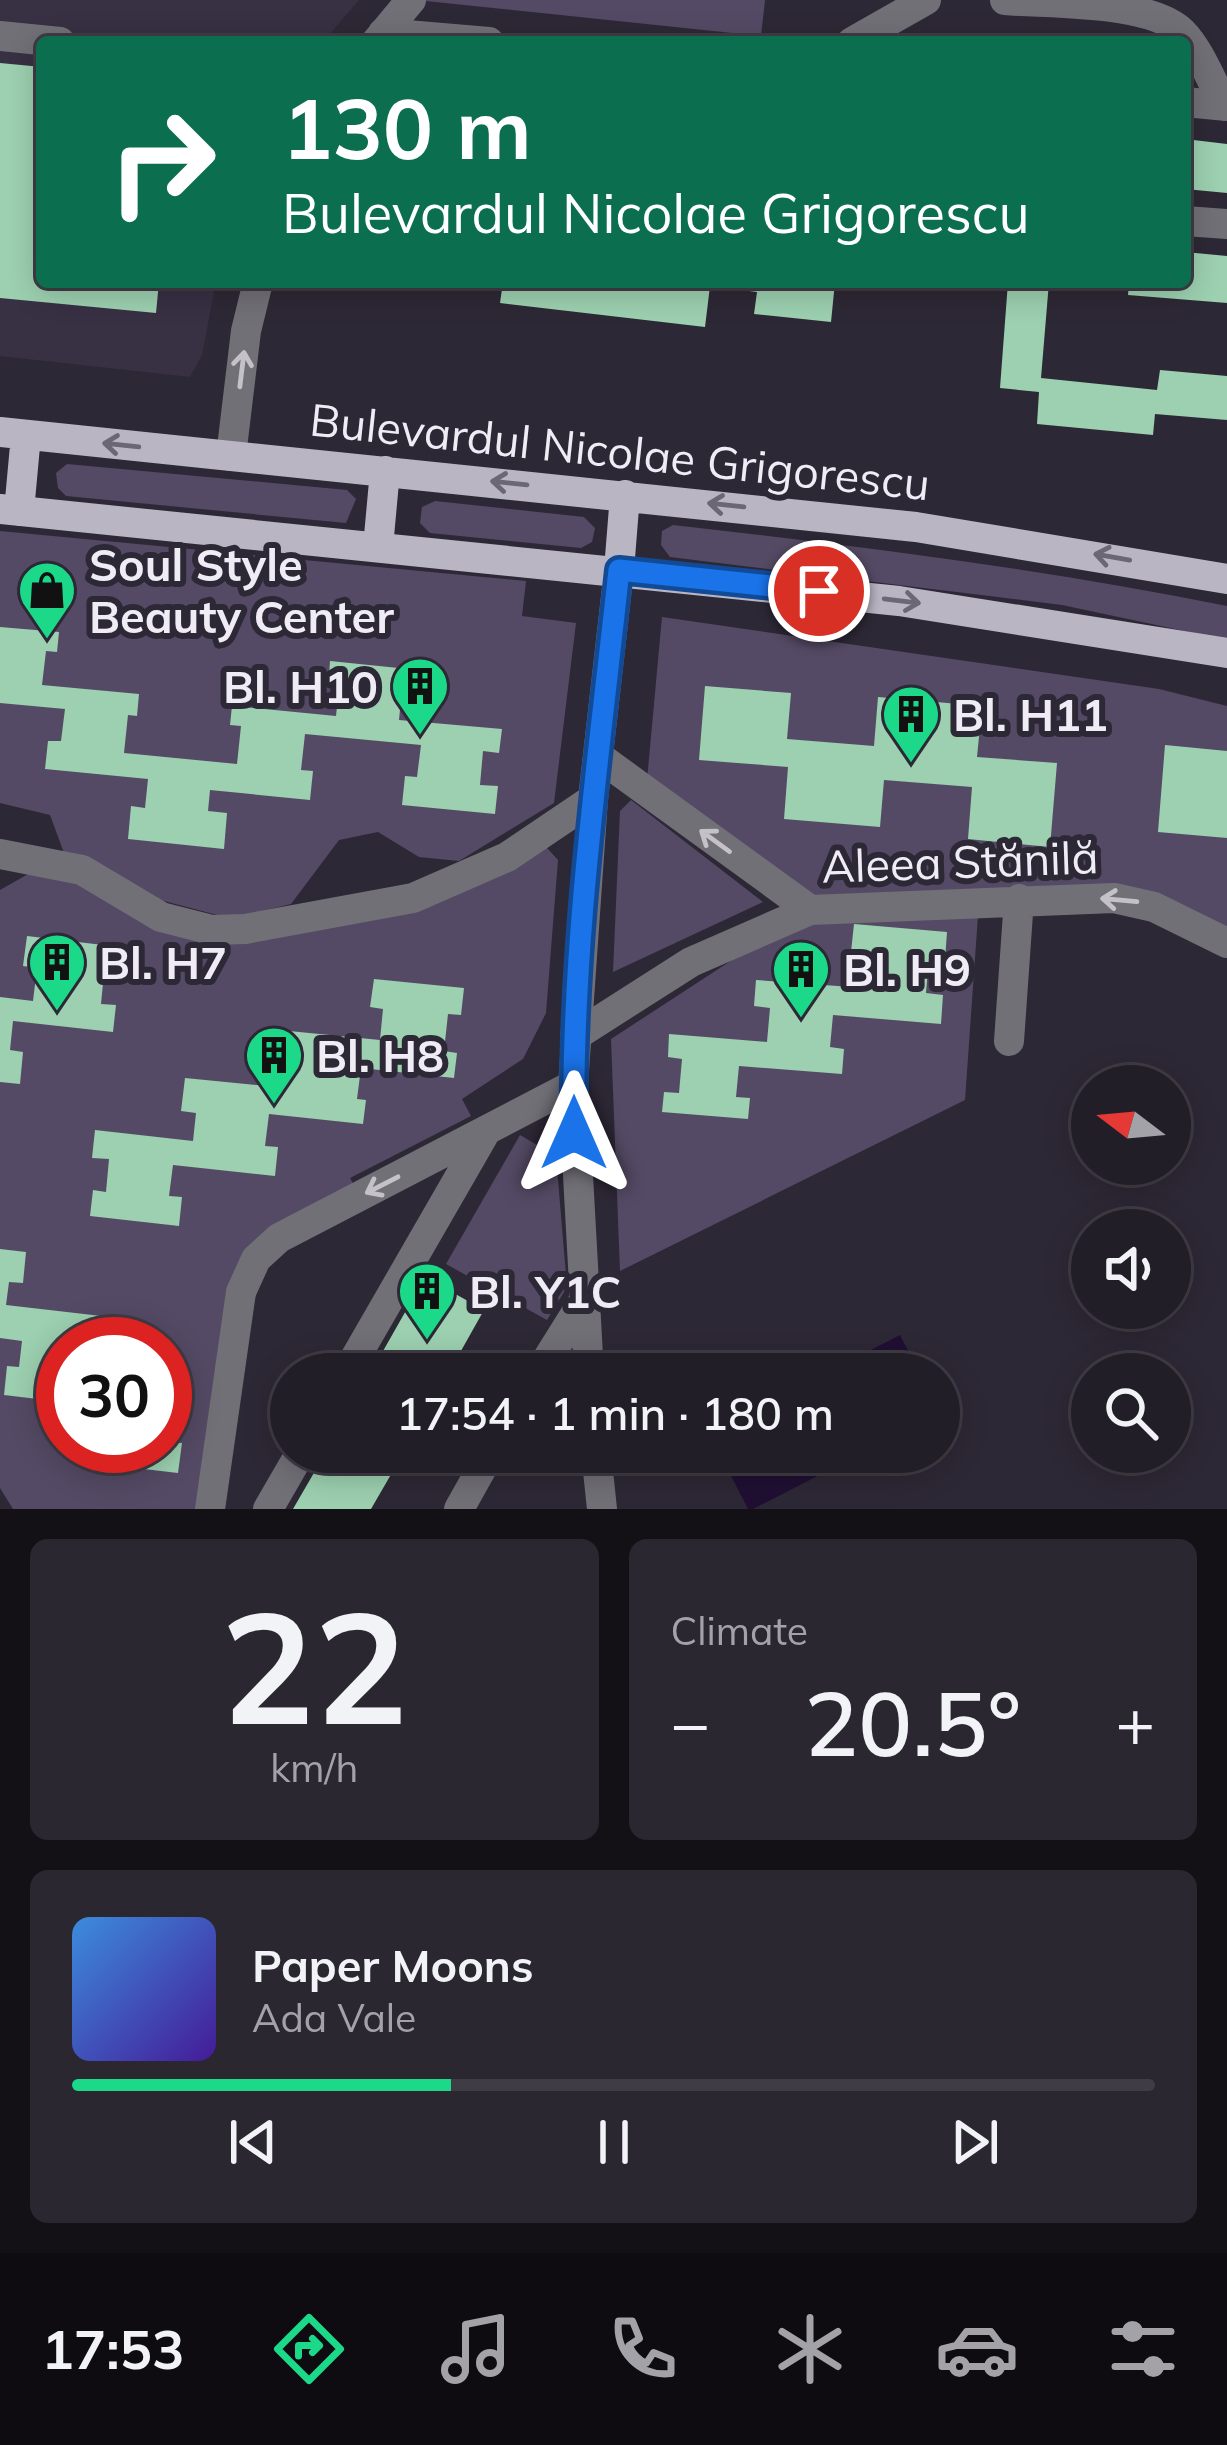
<!DOCTYPE html>
<html lang="en">
<head>
<meta charset="utf-8">
<style>
  :root { --surface:#221e28; --page:#2a2730; --text:#f1f3f6; --muted:#a2a2a8; --line:#3f3c45; --accent:#1bd988 }
  body { margin:0; font-family:Mulish,sans-serif; background:var(--page); color:var(--text); height:100vh; display:flex; flex-direction:column; font-size:45px; white-space:nowrap }
  * { box-sizing:border-box; margin:0 }
  p { font-size:39px; color:var(--muted) }
  .icon { flex:none; width:66px; height:66px; fill:none; stroke:currentColor; stroke-width:2; stroke-linecap:round; stroke-linejoin:round }
  .map { position:relative; height:1509px; overflow:hidden }
  .sheet { display:flex; flex-direction:column; gap:30px; padding:30px; background:#131016; flex:1 }
  .sheet>* { flex:none }
  .hud { position:absolute; left:36px; top:36px; width:1155px; height:252px; border-radius:12px; box-shadow:0 6px 30px #0003,0 0 0 3px var(--line); background:#0b6e4f; color:#fff; overflow:hidden }
  .needle { width:78px; rotate:286deg }
  .buttons { position:absolute; left:1071px; top:1065px; display:grid; gap:24px }
  .buttons a { display:grid; place-items:center; width:120px; height:120px; border-radius:50%; background:var(--surface); box-shadow:0 6px 30px #0003,0 0 0 3px var(--line); font-size:60px }
  .speed { position:absolute; left:36px; top:1317px; display:flex; gap:24px; font-size:60px; font-weight:700; text-align:center }
  .speed>* { display:grid; place-content:center; width:156px; height:156px; border-radius:50%; background:var(--surface); box-shadow:0 6px 30px #0003,0 0 0 3px var(--line); line-height:1 }
  .speed .limit { border:18px solid #d22; background:#fff; color:#111 }
  .pin { position:absolute; display:grid; place-items:center; width:102px; height:102px; color:#fff; margin:-51px; border:6px solid #fff; border-radius:50%; box-shadow:0 3px 12px #0007 }
  .me { position:absolute; width:132px; margin:-66px; rotate:0deg; stroke-linejoin:round; filter:drop-shadow(0 0 9px #0008) }
  .turn { display:flex; align-items:center; gap:42px; height:252px; padding:0 48px; font-size:54px }
  .turn .icon { width:156px; height:156px; stroke-width:2.5 }
  .turn b { display:block; font-size:84px; line-height:102px }
  .big { font-size:90px; font-weight:600; line-height:1.1 }
  .sheet .tile { flex:1; display:flex; flex-direction:column; justify-content:center; gap:18px; min-width:0; padding:0 42px; border-radius:18px; background:var(--page) }
  .sheet .dial { align-items:center; gap:0 }
  .dial b { font-size:156px; line-height:1 }
  .song { display:flex; align-items:center; gap:36px }
  .cover { width:144px; height:144px; border-radius:18px; background:linear-gradient(135deg,hsl(210 70% 55%),hsl(260 70% 35%)) }
  .played { height:12px; border-radius:6px; background:linear-gradient(90deg,var(--accent) 35%,var(--line) 35%) }
  .keys { display:flex; justify-content:space-around; direction:ltr }
  .heat { display:flex; justify-content:space-between; align-items:center; font-size:66px; direction:ltr }
  .sheet .tiles { flex:1; display:grid; gap:30px; grid-template-columns:1fr 1fr }
  .tile:last-child { grid-column:span 2 }
  .trip { position:absolute; left:270px; top:1353px; width:690px; height:120px; border-radius:60px; background:var(--surface); box-shadow:0 6px 30px #0003,0 0 0 3px var(--line); font-weight:600; line-height:120px; text-align:center }
  .tabs { display:flex; height:192px; justify-content:space-around; align-items:center; background:#0e0c10; color:var(--muted) }
  .tabs .icon { width:84px; height:84px }
  .tabs .selected { color:var(--accent) }
  .tabs b { font-size:54px; color:var(--text) }
  .map>svg:first-child { display:block }
  .built { fill:#383043 }
  .green { fill:#554a65; fill-rule:evenodd }
  .water { fill:#200f33 }
  .building { fill:#9cd0b0 }
  .lines { fill:none; stroke-linecap:round; stroke-linejoin:round }
  .minor { stroke:#727077; stroke-width:30 }
  .major { stroke:#bab5c3; stroke-width:30 }
  .oneway { stroke:#c4c1c9 }
  .oneway2 { stroke:#6c6775 }
  .route-casing { stroke:#114b97; stroke-width:30 }
  .route { stroke:#1a73e8; stroke-width:21 }
  .labels { text-anchor:middle; dominant-baseline:central; stroke-width:12; stroke-linejoin:round; paint-order:stroke }
  .street-label { font-size:45px; fill:#f0ecf5; stroke:#2d2835 }
  .poi-label { font-size:45px; font-weight:bold; fill:#f0ecf5; stroke:#2d2835; text-anchor:start }
</style>
</head>
<body>
<div class="map">
<svg width="1227" height="1509" viewBox="0 0 1227 1509">
  <rect width="100%" height="100%" fill="#2d2835"/>
  <path class="built" d="M 0,0 L 359,0 L 323,42 L 42,42 L 42,282 L 216,282 L 202,355 L 190,377 L 0,356 Z"/>
  <path class="green" d="M 416,0 L 765,0 L 761,36 Z
    M 67,464 L 347,490 L 356,499 L 346,523 L 66,496 L 58,488 L 56,473 Z
    M 435,501 L 584,517 L 595,528 L 592,542 L 581,548 L 430,533 L 420,523 L 422,507 Z
    M 673,525 C 860,546 1043,569 1227,606 L 1227,640 L 1062,605 L 670,557 L 661,545 L 662,531 Z
    M 0,531 L 526,581 L 522,616 L 576,623 L 554,803 L 459,861 L 419,857 L 378,832 L 339,840 L 291,904 L 246,915 L 221,916 L 149,897 L 64,853 L 50,815 L 0,803 Z
    M 662,617 L 1159,689 L 1227,706 L 1227,943 L 1154,907 L 979,901 L 965,1100 L 620,1271 L 611,1039 L 809,910 L 646,791 Z
    M 631,800 L 763,902 L 613,972 L 620,811 Z
    M 537,837 L 558,860 L 546,1013 L 523,1059 L 462,1099 L 471,1116 L 350,1178 L 360,1196 L 266,1248 L 210,1509 L 13,1509 L 0,1488 L 0,890 L 51,861 L 161,917 L 331,915 ZM 63,1344 L 165,1344 L 165,1446 L 63,1446 Z
    M 520,1135 L 556,1156 L 567,1287 L 547,1320 L 446,1264 Z"/>
  <path class="water" d="M 900,1335 L 920,1374 L 824,1374 Z
    M 719,1452 L 864,1452 L 753,1509 L 748,1509 Z"/>
  <path class="building" d="M 0,63 L 42,67 L 42,176 L 36,241 L 42,242 L 42,282 L 159,282 L 156,313 L 0,298 Z
    M 1185,139 L 1227,144 L 1227,193 L 1185,189 Z
    M 1185,252 L 1227,256 L 1227,303 L 1128,295 L 1129,282 L 1185,282 Z
    M 503,282 L 522,283 L 835,282 L 831,322 L 754,314 L 757,292 L 710,286 L 705,327 L 500,303 Z
    M 1008,282 L 1049,282 L 1041,378 L 1157,390 L 1160,370 L 1227,376 L 1227,420 L 1155,414 L 1153,435 L 1037,424 L 1039,392 L 1000,388 Z
    M 0,627 L 59,632 L 57,652 L 46,651 L 42,685 L 139,694 L 137,716 L 128,715 L 124,753 L 237,764 L 241,726 L 230,725 L 232,706 L 336,716 L 340,677 L 329,676 L 330,661 L 418,670 L 416,690 L 402,689 L 399,720 L 502,729 L 499,753 L 483,751 L 480,785 L 498,786 L 495,814 L 402,805 L 405,776 L 417,777 L 421,745 L 305,734 L 301,770 L 313,771 L 310,800 L 210,790 L 208,811 L 227,813 L 224,849 L 128,839 L 131,806 L 145,808 L 148,779 L 45,769 L 48,741 L 61,741 L 65,709 L 0,703 Z
    M 705,686 L 791,693 L 787,739 L 874,746 L 878,697 L 982,706 L 977,757 L 1057,763 L 1050,847 L 968,839 L 972,787 L 884,780 L 880,827 L 784,819 L 788,767 L 699,760 Z
    M 1165,745 L 1227,751 L 1227,838 L 1158,832 Z
    M 854,924 L 947,932 L 945,960 L 929,958 L 926,993 L 943,995 L 941,1024 L 833,1015 L 830,1047 L 844,1049 L 842,1074 L 739,1066 L 736,1097 L 750,1098 L 748,1119 L 662,1112 L 664,1092 L 679,1093 L 682,1059 L 668,1057 L 669,1034 L 767,1042 L 770,1008 L 754,1006 L 756,980 L 865,988 L 868,954 L 851,952 Z
    M 27,936 L 120,947 L 117,974 L 104,973 L 101,1004 L 116,1005 L 113,1032 L 13,1021 L 10,1050 L 23,1052 L 20,1084 L 0,1082 L 0,997 L 33,1001 L 37,968 L 23,966 Z
    M 374,979 L 464,988 L 461,1015 L 448,1014 L 444,1051 L 457,1053 L 454,1078 L 361,1068 L 357,1099 L 366,1100 L 363,1124 L 269,1114 L 265,1146 L 278,1147 L 275,1176 L 173,1165 L 169,1196 L 182,1197 L 179,1226 L 90,1216 L 93,1190 L 106,1192 L 109,1159 L 92,1158 L 95,1130 L 193,1141 L 196,1113 L 181,1111 L 185,1078 L 286,1088 L 288,1062 L 276,1060 L 279,1030 L 380,1040 L 383,1009 L 370,1007 Z
    M 0,1249 L 26,1252 L 23,1283 L 9,1282 L 6,1305 L 110,1317 L 106,1344 L 63,1344 L 63,1402 L 4,1395 L 7,1366 L 19,1367 L 22,1341 L 0,1338 Z
    M 425,1277 L 484,1310 L 448,1374 L 370,1374 Z
    M 165,1379 L 188,1382 L 185,1416 L 174,1415 L 171,1442 L 182,1443 L 178,1473 L 84,1462 L 86,1446 L 165,1446 Z
    M 326,1452 L 404,1452 L 371,1509 L 293,1509 Z"/>
  <g class="lines">
    <path class="minor" d="M 1005,0 C 1050,4 1149,0 1182,32 C 1200,50 1212,83 1225,106
      M 383,33 L 489,42
      M 0,36 L 60,42
      M 376,42 L 411,0
      M 852,42 L 926,0
      M 1185,102 L 1227,106
      M 1185,221 L 1227,224
      M 231,456 L 246,331 L 258,282
      M 598,756 L 810,910
      M 0,854 L 82,870 L 161,917 L 212,930 L 245,929 L 413,898 L 507,857 L 593,799
      M 575,1036 L 691,962 L 810,910 L 1114,898 L 1154,907 L 1227,943
      M 1009,1041 L 1019,899
      M 346,1374 L 486,1131
      M 538,1374 L 583,1302
      M 589,1374 L 573,1085 L 593,799 L 619,570
      M 596,1452 L 602,1509
      M 210,1509 L 241,1292 L 256,1259 L 279,1238 L 573,1085
      M 268,1509 L 301,1452
      M 459,1509 L 491,1452"/>
    <path class="major" d="M 0,432 L 916,527 L 1227,579
      M 0,509 L 899,601 L 1227,653
      M 19,511 L 26,435
      M 378,547 L 385,471
      M 619,570 L 625,495"/>
  </g>
  <defs><path id="oneway-shaft" d="M-6 0H5M1.5-3L5.5 0L1.5 3" fill="none" stroke-width="1.6" stroke-linecap="round" stroke-linejoin="round" transform="scale(3)"/></defs>
  <g class="oneway">
    <use href="#oneway-shaft" transform="translate(242 369) rotate(-83)"/>
    <use href="#oneway-shaft" transform="translate(715 841) rotate(-144)"/>
    <use href="#oneway-shaft" transform="translate(1119 900) rotate(-175)"/>
    <use href="#oneway-shaft" transform="translate(382 1185) rotate(153)"/>
  </g>
  <g class="oneway2">
    <use href="#oneway-shaft" transform="translate(121 445) rotate(-174)"/>
    <use href="#oneway-shaft" transform="translate(509 483) rotate(-174)"/>
    <use href="#oneway-shaft" transform="translate(726 505) rotate(-174)"/>
    <use href="#oneway-shaft" transform="translate(1112 557) rotate(-170)"/>
    <use href="#oneway-shaft" transform="translate(902 601) rotate(7)"/>
  </g>
  <g class="lines">
    <g class="route-casing">
      <path id="route" d="M 574,1133 C 571,945 599,757 619,570 L 819,591"/>
    </g>
    <use href="#route" class="route"/>
  </g>
  <defs>
    <g id="shop-pin" transform="scale(3)"><path d="M0 17L-7.5 6A9.5 9.5 0 1 1 7.5 6Z" fill="#1bd988" stroke="#2d2835"/><path d="M-5-2.5h2.3a2.7 3.5 0 0 1 5.4 0H5L5.5 6h-11ZM-1.5-2.5h3a1.5 2.3 0 0 0-3 0Z" fill="#111"/></g>
    <g id="building-pin" transform="scale(3)"><path d="M0 17L-7.5 6A9.5 9.5 0 1 1 7.5 6Z" fill="#1bd988" stroke="#2d2835"/><path d="M-4-6H4V6H1V3H-1V6H-4ZM-2.5-4.3h1.7v1.8h-1.7ZM.8-4.3h1.7v1.8H.8ZM-2.5-1h1.7V.8h-1.7ZM.8-1h1.7V.8H.8Z" fill="#111"/></g>
  </defs>
  <g fill-rule="evenodd">
    <use href="#shop-pin" x="47" y="590"/>
    <use href="#building-pin" x="420" y="686"/>
    <use href="#building-pin" x="911" y="714"/>
    <use href="#building-pin" x="57" y="962"/>
    <use href="#building-pin" x="801" y="969"/>
    <use href="#building-pin" x="274" y="1055"/>
    <use href="#building-pin" x="427" y="1291"/>
  </g>
  <g class="labels">
    <g class="street-label">
      <text transform="translate(620 451) rotate(6)">Bulevardul Nicolae Grigorescu</text>
      <text transform="translate(960 861) rotate(-2)">Aleea Stănilă</text>
    </g>
    <g class="poi-label">
      <text x="89" y="564">Soul Style<tspan x="89" dy="52">Beauty Center</tspan></text>
      <text x="378" y="686" text-anchor="end">Bl. H10</text>
      <text x="953" y="714">Bl. H11</text>
      <text x="99" y="962">Bl. H7</text>
      <text x="843" y="969">Bl. H9</text>
      <text x="316" y="1055">Bl. H8</text>
      <text x="469" y="1291">Bl. Y1C</text>
    </g>
  </g>
</svg>
<div class="buttons">
<a><svg class="needle" viewBox="-14 -14 28 28"><path d="M0-13l5 13h-10z" fill="#e53935"/><path d="M0 13l5-13h-10z" fill="#a2a2a8"/></svg></a>
<a><svg class="icon" aria-label="sound" viewBox="0 0 24 24"><path d="M4 9h4l5-4v14l-5-4H4zM17 9q2 3 0 6"/></svg></a>
<a><svg class="icon" aria-label="search" viewBox="0 0 24 24"><circle cx="10" cy="10" r="6"/><path d="M15 15l6 6"/></svg></a>
</div>
<div class="speed"><div class="limit">30</div></div>
<div class="pin" style="left:819px;top:591px;background:#d93025"><svg class="icon" aria-label="arrive" viewBox="0 0 24 24"><path d="M6 21V4h12l-3 4 3 4H6"/></svg></div>
<svg class="me" style="left:574px;top:1133px" viewBox="-20 -20 40 40"><path d="M0-17L14 15 0 8-14 15z" fill="#1a73e8" stroke="#fff" stroke-width="4"/></svg>
<div class="trip">17:54 · 1 min · 180 m</div>
<div class="hud">
<div class="turn"><svg class="icon" aria-label="right" viewBox="0 0 24 24"><path d="M7 20v-9h11M14 6l5 5-5 5"/></svg><div><b>130 m</b>Bulevardul Nicolae Grigorescu</div></div>
</div>
</div>
<section class="sheet">
<div class="tiles">
<div class="tile dial"><b>22</b><p>km/h</p></div>
<div class="tile"><p>Climate</p>
<div class="heat"><a>−</a><b class="big">20.5°</b><a>+</a></div>
</div>
<div class="tile">
<div class="song"><i class="cover"></i><div><b>Paper Moons</b><p>Ada Vale</p></div></div>
<div class="played"></div>
<div class="keys"><svg class="icon" aria-label="previous" viewBox="0 0 24 24"><path d="M18 5L8 12l10 7zM5 5v14"/></svg><svg class="icon" aria-label="pause" viewBox="0 0 24 24"><path d="M8 5v14M16 5v14"/></svg><svg class="icon" aria-label="next" viewBox="0 0 24 24"><path d="M6 5l10 7-10 7zM19 5v14"/></svg></div>
</div>
</div>
</section>
<nav class="tabs">
<b>17:53</b>
<svg class="icon selected" aria-label="directions" viewBox="0 0 24 24"><path d="M12 3l9 9-9 9-9-9zM9 14v-3h6M13 9l2 2-2 2"/></svg>
<svg class="icon" aria-label="music" viewBox="0 0 24 24"><path d="M9 18V5l10-2v13"/><circle cx="6" cy="18" r="3"/><circle cx="16" cy="16" r="3"/></svg>
<svg class="icon" aria-label="phone" viewBox="0 0 24 24"><path d="M5 4h4l2 5-3 2q2 4 5 5l2-3 5 2v4C11 20 4 13 5 4z"/></svg>
<svg class="icon" aria-label="climate" viewBox="0 0 24 24"><path d="M12 3v18M4 7l16 10M4 17L20 7"/></svg>
<svg class="icon" aria-label="car" viewBox="0 0 24 24"><path d="M5 17H2v-5l4-1 3-4h7l3 4 3 1v5h-3M9 17h6M6 11h13"/><circle cx="7" cy="17" r="2"/><circle cx="17" cy="17" r="2"/></svg>
<svg class="icon" aria-label="filters" viewBox="0 0 24 24"><path d="M4 7h16M4 17h16"/><circle cx="9" cy="7" r="2"/><circle cx="15" cy="17" r="2"/></svg>
</nav>
</body>
</html>
